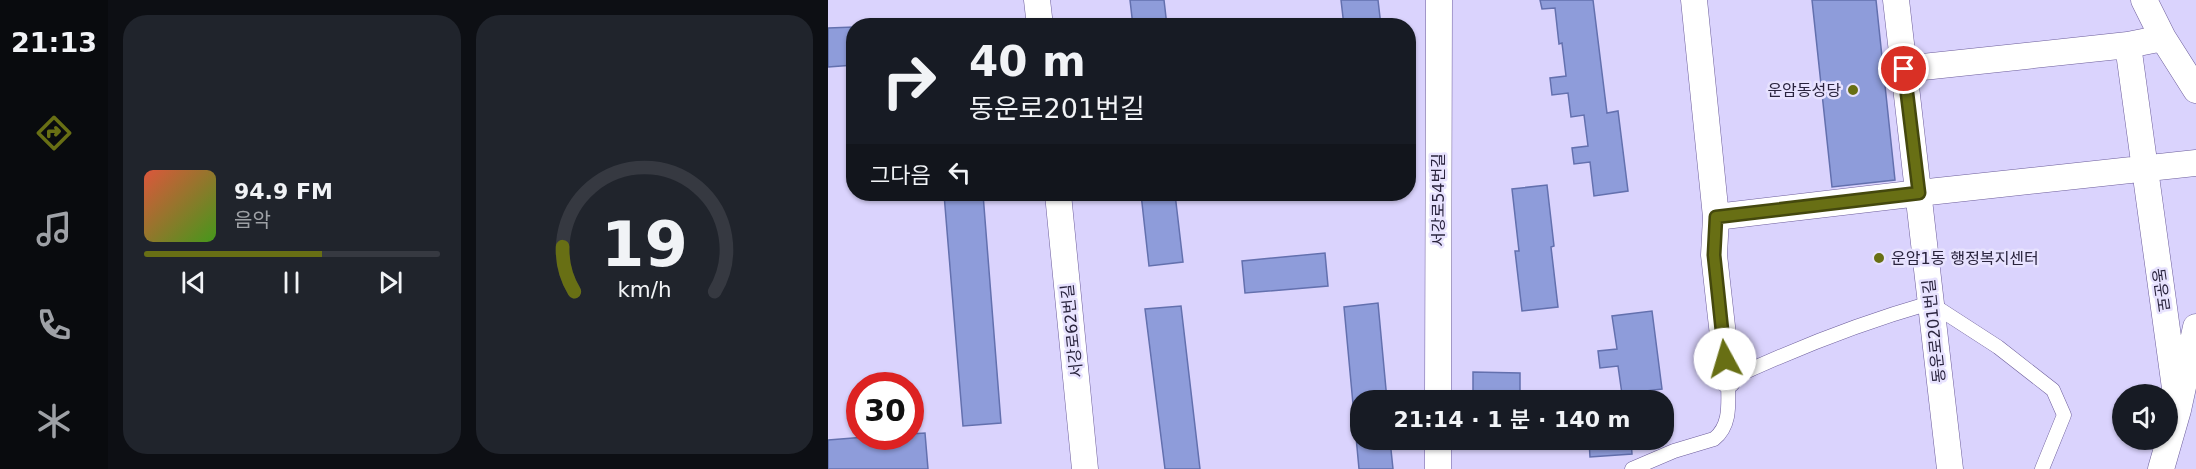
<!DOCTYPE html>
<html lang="ko">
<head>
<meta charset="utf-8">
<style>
  :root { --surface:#171b24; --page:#20242c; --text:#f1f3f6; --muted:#9ea1a6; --line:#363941; --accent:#686f14 }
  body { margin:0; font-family:"DejaVu Sans","Noto Sans KR",sans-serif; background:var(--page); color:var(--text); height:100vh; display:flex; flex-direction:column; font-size:22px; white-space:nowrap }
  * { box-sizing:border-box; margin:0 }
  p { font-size:20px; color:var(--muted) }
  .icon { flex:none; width:33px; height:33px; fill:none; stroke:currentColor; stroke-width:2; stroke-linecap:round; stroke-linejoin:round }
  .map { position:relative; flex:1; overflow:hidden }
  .side { display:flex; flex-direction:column; gap:15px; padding:15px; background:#0d0f14; width:720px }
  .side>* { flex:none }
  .guide { position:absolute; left:18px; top:18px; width:570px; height:183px; border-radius:24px; box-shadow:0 2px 4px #0004; background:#171b24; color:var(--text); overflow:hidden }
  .tools { position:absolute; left:1284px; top:384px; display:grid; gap:12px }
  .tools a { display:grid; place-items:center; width:66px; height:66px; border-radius:50%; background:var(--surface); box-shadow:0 2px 4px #0004; font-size:30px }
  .speed { position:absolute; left:18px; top:372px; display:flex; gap:12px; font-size:30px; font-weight:700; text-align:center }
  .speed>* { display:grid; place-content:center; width:78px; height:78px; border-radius:50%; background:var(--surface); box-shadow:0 2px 4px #0004; line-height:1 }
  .speed .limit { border:9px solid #d22; background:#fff; color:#111 }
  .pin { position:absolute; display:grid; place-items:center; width:51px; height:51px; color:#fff; margin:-26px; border:3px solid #fff; border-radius:50%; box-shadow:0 2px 6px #0007 }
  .me { position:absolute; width:66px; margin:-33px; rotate:354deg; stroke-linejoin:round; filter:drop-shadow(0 0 4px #0008) }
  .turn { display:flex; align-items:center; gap:21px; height:126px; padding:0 24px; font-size:27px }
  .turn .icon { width:78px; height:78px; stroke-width:2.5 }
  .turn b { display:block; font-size:42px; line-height:51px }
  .then { display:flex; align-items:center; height:57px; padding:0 24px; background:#0003; gap:12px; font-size:22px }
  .side .widget { flex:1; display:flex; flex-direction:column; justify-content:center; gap:9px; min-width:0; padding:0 21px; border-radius:24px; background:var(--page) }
  .side .dial { align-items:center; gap:0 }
  .dial svg { height:156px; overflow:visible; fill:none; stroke:var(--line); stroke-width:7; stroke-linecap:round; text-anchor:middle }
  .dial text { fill:var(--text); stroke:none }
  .song { display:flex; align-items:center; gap:18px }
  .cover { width:72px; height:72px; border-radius:9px; background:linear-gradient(135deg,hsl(10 70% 55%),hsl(100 70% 35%)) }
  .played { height:6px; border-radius:3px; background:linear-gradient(90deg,var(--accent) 60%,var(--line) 60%) }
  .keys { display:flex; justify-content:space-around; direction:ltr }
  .side .tiles { flex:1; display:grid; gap:15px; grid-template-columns:repeat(2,1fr) }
  .trip { position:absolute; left:522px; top:390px; width:324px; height:60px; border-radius:24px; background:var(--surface); box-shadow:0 2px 4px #0004; font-weight:600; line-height:60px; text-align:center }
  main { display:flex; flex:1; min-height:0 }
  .dock { display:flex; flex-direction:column; width:108px; justify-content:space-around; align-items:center; background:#090b0e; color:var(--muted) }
  .dock .icon { width:42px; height:42px }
  .dock .active { color:var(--accent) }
  .dock b { font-size:27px; color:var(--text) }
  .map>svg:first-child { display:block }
  .building { fill:#8e9cda; stroke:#6370ae; stroke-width:1.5 }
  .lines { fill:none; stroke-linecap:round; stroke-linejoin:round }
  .lane-casing { stroke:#6c5d9b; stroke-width:15 }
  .street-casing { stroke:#6c5d9b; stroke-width:27 }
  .lane { stroke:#fff; stroke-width:14 }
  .street { stroke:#fff; stroke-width:26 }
  .route-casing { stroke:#44480d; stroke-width:15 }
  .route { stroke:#686f14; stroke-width:10 }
  .poi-dot { fill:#686f14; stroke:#e7e2fe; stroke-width:2 }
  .labels { text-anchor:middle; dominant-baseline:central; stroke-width:5; stroke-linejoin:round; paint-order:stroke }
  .poi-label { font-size:16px; fill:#29233d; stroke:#e7e2fe; text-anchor:end }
  .street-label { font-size:16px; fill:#29233d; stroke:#e7e2fe }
</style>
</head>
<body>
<main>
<nav class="dock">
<b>21:13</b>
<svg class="icon active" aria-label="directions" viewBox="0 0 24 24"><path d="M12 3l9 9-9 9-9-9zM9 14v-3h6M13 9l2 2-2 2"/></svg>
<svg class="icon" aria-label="music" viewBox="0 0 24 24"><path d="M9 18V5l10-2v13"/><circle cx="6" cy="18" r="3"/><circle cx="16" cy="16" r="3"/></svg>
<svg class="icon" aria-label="phone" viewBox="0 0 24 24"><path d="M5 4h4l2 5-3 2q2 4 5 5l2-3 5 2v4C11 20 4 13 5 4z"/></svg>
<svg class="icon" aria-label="climate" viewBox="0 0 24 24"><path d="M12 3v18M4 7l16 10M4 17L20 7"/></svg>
</nav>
<section class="side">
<div class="tiles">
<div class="widget">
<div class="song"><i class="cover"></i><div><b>94.9 FM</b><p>음악</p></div></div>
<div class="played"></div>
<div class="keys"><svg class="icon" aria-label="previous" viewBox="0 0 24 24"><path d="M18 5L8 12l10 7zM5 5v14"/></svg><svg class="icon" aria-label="pause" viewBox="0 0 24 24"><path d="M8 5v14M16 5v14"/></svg><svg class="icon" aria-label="next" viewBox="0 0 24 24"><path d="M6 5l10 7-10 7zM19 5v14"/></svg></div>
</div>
<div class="widget dial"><svg viewBox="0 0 100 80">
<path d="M14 69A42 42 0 1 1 86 69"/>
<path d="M14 69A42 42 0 0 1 8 46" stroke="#686f14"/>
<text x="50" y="56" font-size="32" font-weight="700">19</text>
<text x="50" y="72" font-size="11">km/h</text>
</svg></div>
</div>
</section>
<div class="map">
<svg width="1368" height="469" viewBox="0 0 1368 469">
  <rect width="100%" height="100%" fill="#dad3fd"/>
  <path class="building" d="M 302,0 L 336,0 L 339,26 L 305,26 Z
    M 513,0 L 550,0 L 553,26 L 516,26 Z
    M 712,0 L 765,0 L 779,113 L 790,111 L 800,191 L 766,196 L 762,162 L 746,164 L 744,148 L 760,146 L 756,115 L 743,117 L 740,93 L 724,95 L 722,78 L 738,76 L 734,43 L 731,44 L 727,8 L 714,9 Z
    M 984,0 L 1048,0 L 1067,180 L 1004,187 Z
    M 101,21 L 101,26 L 40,26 Z
    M 26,27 L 26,65 L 0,67 L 0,28 Z
    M 719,185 L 726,246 L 723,247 L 730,307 L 694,311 L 687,251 L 691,251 L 684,189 Z
    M 116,194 L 155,194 L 173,423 L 135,426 Z
    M 313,194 L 347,194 L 355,262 L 321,266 Z
    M 497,253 L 500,286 L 417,293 L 414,261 Z
    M 550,303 L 559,400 L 532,400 L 532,440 L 562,440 L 565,469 L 531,469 L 516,307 Z
    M 353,306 L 372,469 L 337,469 L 317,309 Z
    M 824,311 L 834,389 L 794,394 L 790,366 L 772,368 L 770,351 L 789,349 L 784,316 Z
    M 645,372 L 692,373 L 692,400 L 645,400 Z
    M 97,433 L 100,469 L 0,469 L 0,440 L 50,436 L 82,436 L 82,434 Z
    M 761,440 L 803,440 L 804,454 L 762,457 Z"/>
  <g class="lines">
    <g class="lane-casing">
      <path id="lane" d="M 804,469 L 846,451 L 886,439 C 904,425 900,401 900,380 C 966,349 1032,323 1102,303 L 1170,347 L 1225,390 L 1236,415 L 1214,469"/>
    </g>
    <g class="street-casing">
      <path id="street" d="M 209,0 L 212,26
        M 866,0 L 888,217 L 886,255 L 900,380
        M 1068,0 L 1122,469
        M 1316,0 L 1335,38 L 1368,90
        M 1335,38 L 1300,45 L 1350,410
        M 1076,69 L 1300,45
        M 230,194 L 257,469
        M 888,217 L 1091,193 L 1368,163
        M 610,400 L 611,0
        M 610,469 L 610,440
        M 1333,469 L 1350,410 L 1368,327"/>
    </g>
    <use href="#lane" class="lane"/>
    <use href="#street" class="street"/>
  </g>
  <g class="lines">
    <g class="route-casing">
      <path id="route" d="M 897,359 L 886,255 L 888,217 L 1091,193 L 1076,69"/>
    </g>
    <use href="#route" class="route"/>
  </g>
  <g class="poi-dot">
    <circle cx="1025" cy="90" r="6"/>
    <circle cx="1051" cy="258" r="6"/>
  </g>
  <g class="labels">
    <g class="poi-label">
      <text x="1013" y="90">운암동성당</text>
      <text x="1063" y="258" text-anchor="start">운암1동 행정복지센터</text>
    </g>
    <g class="street-label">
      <text transform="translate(610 200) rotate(-90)">서강로54번길</text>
      <text transform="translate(1333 290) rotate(82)">동운로</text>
      <text transform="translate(244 331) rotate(-96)">서강로62번길</text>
      <text transform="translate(1106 331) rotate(-96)">동운로201번길</text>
    </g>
  </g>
</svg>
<div class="tools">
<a><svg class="icon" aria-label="sound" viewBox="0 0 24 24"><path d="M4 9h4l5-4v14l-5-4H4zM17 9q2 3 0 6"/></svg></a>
</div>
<div class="speed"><div class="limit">30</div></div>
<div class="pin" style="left:1076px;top:69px;background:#d93025"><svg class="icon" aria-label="arrive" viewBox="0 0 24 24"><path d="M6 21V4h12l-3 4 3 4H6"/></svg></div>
<svg class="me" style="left:897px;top:359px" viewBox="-20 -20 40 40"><circle r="19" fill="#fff"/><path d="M0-13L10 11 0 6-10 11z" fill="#686f14"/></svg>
<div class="trip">21:14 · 1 분 · 140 m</div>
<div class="guide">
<div class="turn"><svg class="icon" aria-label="right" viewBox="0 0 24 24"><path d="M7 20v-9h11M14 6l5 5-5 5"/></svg><div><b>40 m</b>동운로201번길</div></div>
<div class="then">그다음<svg class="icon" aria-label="left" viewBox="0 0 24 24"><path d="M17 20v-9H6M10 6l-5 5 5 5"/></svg></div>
</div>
</div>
</main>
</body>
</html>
